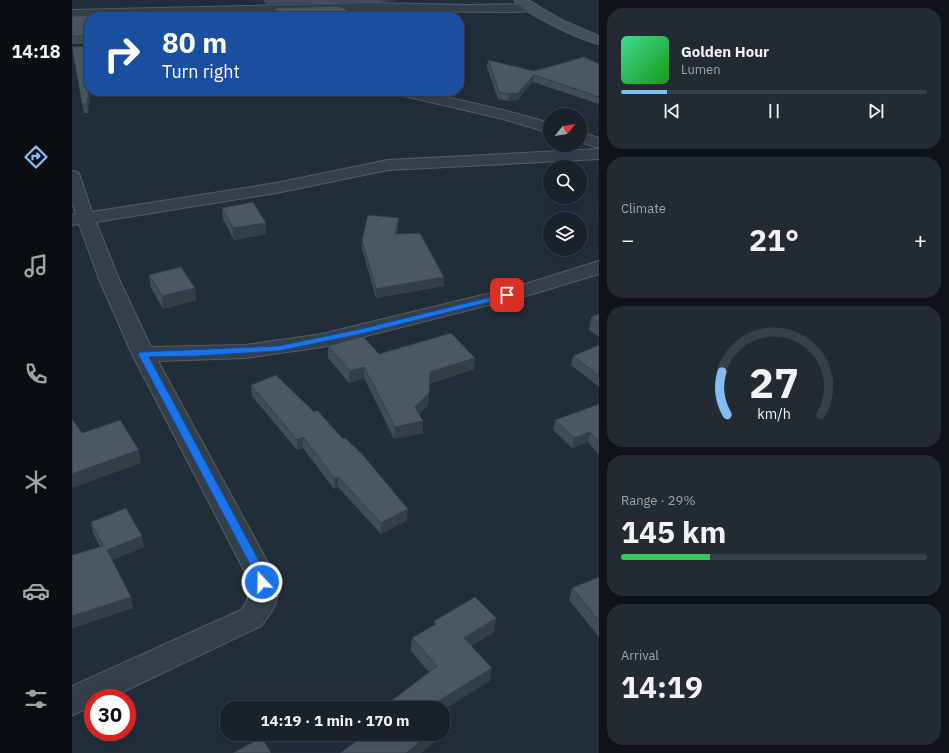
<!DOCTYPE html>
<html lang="en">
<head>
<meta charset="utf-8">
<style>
  :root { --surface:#19222a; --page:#222a32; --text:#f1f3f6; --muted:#9fa4a8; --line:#373f47; --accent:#84bcf5 }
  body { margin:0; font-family:"IBM Plex Sans",sans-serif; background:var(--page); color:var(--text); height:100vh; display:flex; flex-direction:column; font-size:15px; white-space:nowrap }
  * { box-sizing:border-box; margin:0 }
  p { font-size:13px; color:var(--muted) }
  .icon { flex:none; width:22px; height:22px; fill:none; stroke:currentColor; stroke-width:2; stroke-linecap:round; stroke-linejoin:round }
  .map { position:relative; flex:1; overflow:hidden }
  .panel { display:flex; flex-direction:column; gap:8px; padding:8px; background:#0e1317; width:350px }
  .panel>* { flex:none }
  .top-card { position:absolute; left:12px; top:12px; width:380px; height:84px; border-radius:16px; box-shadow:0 4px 16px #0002,0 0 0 1px var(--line); background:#1a4fa0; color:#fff; overflow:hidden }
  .needle { width:26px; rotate:60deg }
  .buttons { position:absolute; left:471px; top:108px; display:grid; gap:8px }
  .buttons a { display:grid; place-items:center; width:44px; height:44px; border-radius:50%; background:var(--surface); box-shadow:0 4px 16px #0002,0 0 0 1px var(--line); font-size:20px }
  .speed { position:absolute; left:12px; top:689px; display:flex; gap:8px; font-size:20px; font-weight:700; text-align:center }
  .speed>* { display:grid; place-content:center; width:52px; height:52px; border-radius:50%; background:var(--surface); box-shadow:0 4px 16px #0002,0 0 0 1px var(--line); line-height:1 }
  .speed .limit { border:6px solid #d22; background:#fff; color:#111 }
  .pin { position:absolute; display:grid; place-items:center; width:34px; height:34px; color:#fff; margin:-17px; border-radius:8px; box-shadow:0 2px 6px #0006 }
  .me { position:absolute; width:44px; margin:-22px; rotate:339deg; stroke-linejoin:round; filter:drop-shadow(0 0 3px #0008) }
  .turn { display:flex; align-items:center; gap:14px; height:84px; padding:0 12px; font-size:18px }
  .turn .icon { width:52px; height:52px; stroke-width:2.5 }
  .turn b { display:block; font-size:28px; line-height:34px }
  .big { font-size:30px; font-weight:700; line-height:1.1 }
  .panel .tile { flex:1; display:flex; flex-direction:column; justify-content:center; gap:6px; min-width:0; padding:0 14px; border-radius:16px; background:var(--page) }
  .panel .dial { align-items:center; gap:0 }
  .dial svg { height:104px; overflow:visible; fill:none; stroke:var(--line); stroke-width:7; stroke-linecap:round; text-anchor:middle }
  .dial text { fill:var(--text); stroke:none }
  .song { display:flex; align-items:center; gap:12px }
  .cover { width:48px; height:48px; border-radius:6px; background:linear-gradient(135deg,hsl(150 70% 55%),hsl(120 70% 35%)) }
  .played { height:4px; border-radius:2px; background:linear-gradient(90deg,var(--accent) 15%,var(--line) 15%) }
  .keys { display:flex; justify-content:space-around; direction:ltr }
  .heat { display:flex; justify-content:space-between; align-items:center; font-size:22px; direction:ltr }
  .charge { height:6px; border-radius:3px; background:linear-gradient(90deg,#34c759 29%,var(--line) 0) }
  .trip { position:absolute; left:148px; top:701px; width:230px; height:40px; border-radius:16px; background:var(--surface); box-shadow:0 4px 16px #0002,0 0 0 1px var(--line); font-weight:700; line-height:40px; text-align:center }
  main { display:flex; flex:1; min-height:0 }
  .tabs { display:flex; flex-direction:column; width:72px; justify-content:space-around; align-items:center; background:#0a0e11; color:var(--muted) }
  .tabs .icon { width:28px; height:28px }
  .tabs .active { color:var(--accent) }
  .tabs b { font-size:18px; color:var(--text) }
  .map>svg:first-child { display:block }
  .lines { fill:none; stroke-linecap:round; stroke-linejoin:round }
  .street-casing { stroke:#535d66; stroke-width:2 }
  .secondary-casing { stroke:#535d66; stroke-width:2 }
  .street { fill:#353f49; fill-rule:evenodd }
  .secondary { fill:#434f5c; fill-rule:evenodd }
  .wall { fill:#404c56 }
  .shaded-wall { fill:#343e46 }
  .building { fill:#4a5864; stroke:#343e46 }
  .route { fill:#1a73e8; stroke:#114b97 }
</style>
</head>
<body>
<main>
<nav class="tabs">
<b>14:18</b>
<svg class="icon active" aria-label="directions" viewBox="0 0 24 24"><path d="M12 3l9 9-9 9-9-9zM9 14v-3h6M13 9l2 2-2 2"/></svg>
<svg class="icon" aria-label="music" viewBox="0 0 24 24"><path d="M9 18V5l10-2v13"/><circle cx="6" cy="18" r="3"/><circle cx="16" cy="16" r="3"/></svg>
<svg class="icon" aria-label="phone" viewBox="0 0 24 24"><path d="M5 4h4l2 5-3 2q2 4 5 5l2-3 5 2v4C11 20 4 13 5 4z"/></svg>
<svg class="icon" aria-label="climate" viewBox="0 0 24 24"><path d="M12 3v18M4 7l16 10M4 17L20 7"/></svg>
<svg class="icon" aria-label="car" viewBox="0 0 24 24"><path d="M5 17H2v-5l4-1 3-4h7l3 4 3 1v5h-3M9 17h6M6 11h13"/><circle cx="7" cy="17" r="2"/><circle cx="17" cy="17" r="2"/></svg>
<svg class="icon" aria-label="filters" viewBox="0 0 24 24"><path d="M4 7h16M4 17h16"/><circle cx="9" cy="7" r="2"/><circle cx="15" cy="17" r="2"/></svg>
</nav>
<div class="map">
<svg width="527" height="753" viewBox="0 0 527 753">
  <rect width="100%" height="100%" fill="#212e38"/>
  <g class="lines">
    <g class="street-casing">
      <path id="street" d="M 296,3 L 398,5 L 460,4 L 464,5 L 466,8 L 464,11 L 439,12 L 296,11 L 0,18 L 0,10 Z
        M 322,91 L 348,91 L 435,111 L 478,123 L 478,133 L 431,119 L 324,94 Z
        M 508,132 L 527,138 L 527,148 L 508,142 Z
        M 527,149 L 527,159 L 316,170 L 204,193 L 24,222 L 47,279 L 79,347 L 173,345 L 250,334 L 447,286 L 527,261 L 527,274 L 461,294 L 250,347 L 173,358 L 86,361 L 201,572 C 209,598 206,605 189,626 L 38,698 L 21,698 L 21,706 L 0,715 L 0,686 L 169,610 C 181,595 178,589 173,572 L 60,354 L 27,279 L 7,224 L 0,225 L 0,215 L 4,214 L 0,202 L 0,171 L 6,172 L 8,176 L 20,212 L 204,183 L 316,160 Z"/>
    </g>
    <g class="secondary-casing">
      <path id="secondary" d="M 442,0 L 456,0 L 490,20 L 527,36 L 527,44 C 510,40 452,14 442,0 Z"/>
    </g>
    <use href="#street" class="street"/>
    <use href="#secondary" class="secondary"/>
  </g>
  <path class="wall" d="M 191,0 L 327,0 L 310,2 L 194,4 Z
    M 203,8 L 285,17 L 200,17 L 200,11 L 203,11 Z
    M 27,15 L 28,17 L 17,17 L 17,91 L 16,113 L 12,113 L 1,54 L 17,46 L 17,44 L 0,44 L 0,16 Z
    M 416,60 L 462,71 L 527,64 L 527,104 L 461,82 L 445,100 L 437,101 L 426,99 L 415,67 Z
    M 150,208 L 194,234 L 162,240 L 151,219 Z
    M 326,226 L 325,234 L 372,277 L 372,286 L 304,298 L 290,249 L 290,240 Z
    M 77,275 L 124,300 L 91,309 L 79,288 Z
    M 527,314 L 527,337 L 517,330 L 519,317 Z
    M 527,345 L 527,387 L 499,365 L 501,356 Z
    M 256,346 L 307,354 L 403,358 L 402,369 L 357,384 L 356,405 L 347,414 L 351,421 L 351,433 L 322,439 L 292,378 L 277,383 L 256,358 Z
    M 179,385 L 335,520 L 309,534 L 266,487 L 262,489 L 231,448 L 225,450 L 180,396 Z
    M 527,404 L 527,455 L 516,442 L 500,448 L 481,430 L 483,420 Z
    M 19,522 L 72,547 L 40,560 L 59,597 L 61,608 L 0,628 L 0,555 L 28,547 L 21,533 Z
    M 527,577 L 527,637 L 497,600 L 500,588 Z
    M 424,618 L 422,632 L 399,646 L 418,681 L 357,672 L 339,651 L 340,638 L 362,625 L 362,621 Z"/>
  <path class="shaded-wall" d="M 311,0 L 327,0 L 310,2 Z
    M 462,75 L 461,82 L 445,100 L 437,101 L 437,94 Z
    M 17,91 L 19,91 L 16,113 L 15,104 Z
    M 327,218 L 326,226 L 323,243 L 323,234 Z
    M 194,223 L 194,234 L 162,240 L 161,228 Z
    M 372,277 L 372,286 L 304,298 L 304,289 Z
    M 123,288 L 124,300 L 91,309 L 90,296 Z
    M 403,358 L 402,369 L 357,384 L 358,372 Z
    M 292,367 L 292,378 L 277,383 L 278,371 Z
    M 357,393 L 356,405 L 343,418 L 343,407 Z
    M 351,421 L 351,433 L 322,439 L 323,427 Z
    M 518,432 L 516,442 L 500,448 L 502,438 Z
    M 231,437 L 231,448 L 225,450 L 225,440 Z
    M 67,450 L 69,463 L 0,488 L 0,474 Z
    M 266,477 L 266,487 L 262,489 L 262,478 Z
    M 336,509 L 335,520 L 309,534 L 309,523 Z
    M 70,536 L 72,547 L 37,561 L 35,550 Z
    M 59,597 L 61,608 L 0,628 L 0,616 Z
    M 424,618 L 422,632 L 390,651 L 392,638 Z
    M 420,668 L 418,681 L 371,710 L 371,708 L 360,708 L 360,705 Z
    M 376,720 L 374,733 L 349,753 L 334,753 L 358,734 L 371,734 L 371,723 Z"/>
  <path class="building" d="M 268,6 L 285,17 L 205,17 L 200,11 L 205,11 L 203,8 Z
    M 27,15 L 27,17 L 17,17 L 17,37 L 16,36 L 0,36 L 0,16 Z
    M 17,42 L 17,90 L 15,104 L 10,104 L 0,47 L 17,46 Z
    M 512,57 L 527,64 L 527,97 L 462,75 L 446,93 L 437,94 L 427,92 L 416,60 L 462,71 Z
    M 181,202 L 194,223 L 161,228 L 150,208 Z
    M 296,215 L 327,218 L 323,234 L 348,233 L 372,277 L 304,289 L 290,240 Z
    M 109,267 L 123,288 L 90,296 L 77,275 Z
    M 527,314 L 527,323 L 519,317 Z
    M 379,333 L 403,358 L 358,372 L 357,393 L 343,407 L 351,421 L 323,427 L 292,367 L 278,371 L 256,346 L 291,336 L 307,354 Z
    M 527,345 L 527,376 L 501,356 Z
    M 204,375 L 242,412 L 245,410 L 271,439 L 273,438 L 290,454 L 336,509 L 309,523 L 266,477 L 262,478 L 231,437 L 225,440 L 179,385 Z
    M 527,404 L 527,442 L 518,432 L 502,438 L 483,420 Z
    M 0,419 L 10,433 L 48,420 L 67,450 L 0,474 Z
    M 54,508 L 70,536 L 35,550 L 59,597 L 0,616 L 0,555 L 31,546 L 19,522 Z
    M 527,577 L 527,621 L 500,588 Z
    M 403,597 L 424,618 L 392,638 L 420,668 L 360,705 L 364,708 L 310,708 L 365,666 L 340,638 L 364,624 L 362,621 Z
    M 371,715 L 376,720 L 371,723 Z
    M 294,734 L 358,734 L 334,753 L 268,753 Z
    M 190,737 L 199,753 L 161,753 Z"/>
  <path class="route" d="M 435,293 L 438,293 L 438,297 L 289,334 L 206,351 L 124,356 L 77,357 L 193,572 L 196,582 L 194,585 L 190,587 L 186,585 L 182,572 L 66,354 L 68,352 L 206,346 L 289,329 Z"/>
</svg>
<div class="buttons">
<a><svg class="needle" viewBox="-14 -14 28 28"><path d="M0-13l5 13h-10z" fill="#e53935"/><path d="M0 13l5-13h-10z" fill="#9fa4a8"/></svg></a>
<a><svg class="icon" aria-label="search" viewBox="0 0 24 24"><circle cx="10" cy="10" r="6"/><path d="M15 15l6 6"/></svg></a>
<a><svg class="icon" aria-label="layers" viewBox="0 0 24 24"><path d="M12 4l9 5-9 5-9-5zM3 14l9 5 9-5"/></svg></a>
</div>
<div class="speed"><div class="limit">30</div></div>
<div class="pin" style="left:435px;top:295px;background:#d93025"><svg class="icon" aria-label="arrive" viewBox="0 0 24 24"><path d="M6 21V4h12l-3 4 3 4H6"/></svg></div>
<svg class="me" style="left:190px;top:582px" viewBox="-20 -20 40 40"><circle r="17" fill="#1a73e8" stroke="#fff" stroke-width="3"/><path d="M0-11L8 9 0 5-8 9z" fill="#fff"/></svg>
<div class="trip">14:19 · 1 min · 170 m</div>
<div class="top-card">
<div class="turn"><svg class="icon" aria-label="right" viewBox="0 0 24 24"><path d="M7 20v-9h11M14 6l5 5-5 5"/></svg><div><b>80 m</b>Turn right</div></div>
</div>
</div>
<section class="panel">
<div class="tile">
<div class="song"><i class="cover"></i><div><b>Golden Hour</b><p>Lumen</p></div></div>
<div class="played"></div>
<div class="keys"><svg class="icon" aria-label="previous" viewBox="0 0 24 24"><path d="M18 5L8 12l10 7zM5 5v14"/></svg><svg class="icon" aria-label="pause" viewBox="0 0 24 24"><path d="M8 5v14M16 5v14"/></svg><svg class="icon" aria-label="next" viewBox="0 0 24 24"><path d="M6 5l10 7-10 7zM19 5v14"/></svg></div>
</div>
<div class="tile"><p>Climate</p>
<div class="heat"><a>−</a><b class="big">21°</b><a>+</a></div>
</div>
<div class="tile dial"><svg viewBox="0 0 100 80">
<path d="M14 69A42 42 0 1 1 86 69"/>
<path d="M14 69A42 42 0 0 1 10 36" stroke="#84bcf5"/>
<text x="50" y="56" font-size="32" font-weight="700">27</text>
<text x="50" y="72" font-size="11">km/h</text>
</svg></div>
<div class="tile"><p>Range · 29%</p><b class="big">145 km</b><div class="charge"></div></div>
<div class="tile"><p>Arrival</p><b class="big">14:19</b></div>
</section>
</main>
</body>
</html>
